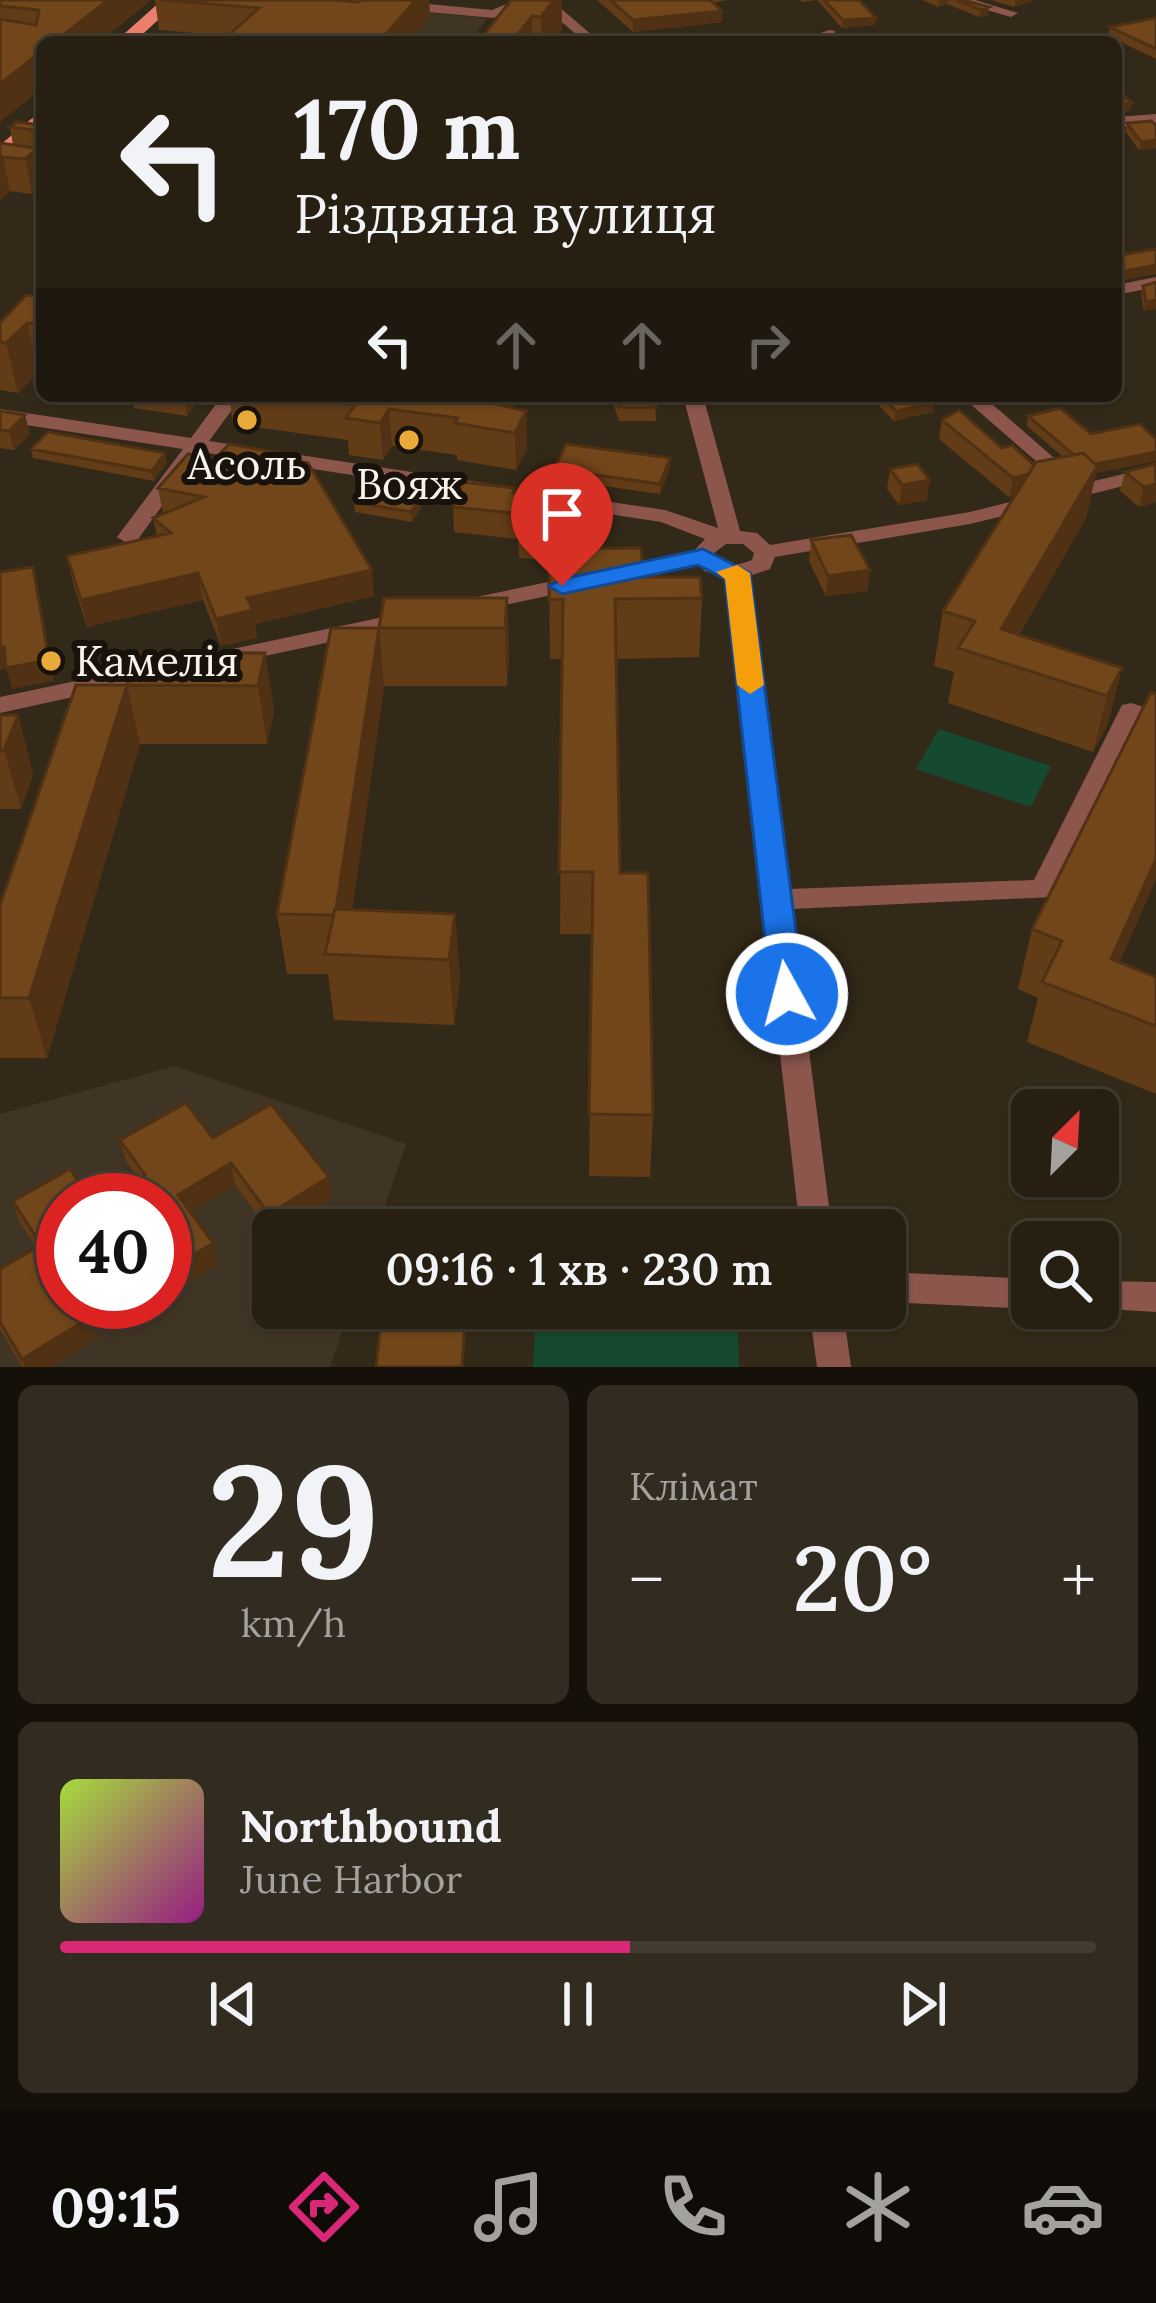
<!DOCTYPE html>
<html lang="uk">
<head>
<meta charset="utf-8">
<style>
  :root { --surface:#261f12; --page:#322c20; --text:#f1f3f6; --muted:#a4a29f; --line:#423d32; --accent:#db2777 }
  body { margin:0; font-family:Lora,serif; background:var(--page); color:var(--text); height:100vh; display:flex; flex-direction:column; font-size:45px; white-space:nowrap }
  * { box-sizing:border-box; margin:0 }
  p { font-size:39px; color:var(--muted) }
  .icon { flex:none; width:66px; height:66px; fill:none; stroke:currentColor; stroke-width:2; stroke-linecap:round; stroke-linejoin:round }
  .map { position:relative; height:1367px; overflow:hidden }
  .drawer { display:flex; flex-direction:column; gap:18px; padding:18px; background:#15110a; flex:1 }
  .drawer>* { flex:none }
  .hud { position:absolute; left:36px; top:36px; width:1086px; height:366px; border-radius:18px; box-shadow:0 3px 9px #0004,0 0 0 3px var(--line); background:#261f12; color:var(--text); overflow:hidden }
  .needle { width:78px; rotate:24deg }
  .tools { position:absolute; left:1011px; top:1089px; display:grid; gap:24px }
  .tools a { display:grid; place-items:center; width:108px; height:108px; border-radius:18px; background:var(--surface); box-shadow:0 3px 9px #0004,0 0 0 3px var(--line); font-size:60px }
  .speed { position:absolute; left:36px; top:1173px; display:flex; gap:24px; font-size:60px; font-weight:700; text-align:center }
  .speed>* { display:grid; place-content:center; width:156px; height:156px; border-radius:50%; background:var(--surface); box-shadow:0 3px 9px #0004,0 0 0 3px var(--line); line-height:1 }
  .speed .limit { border:18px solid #d22; background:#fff; color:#111 }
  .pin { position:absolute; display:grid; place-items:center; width:102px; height:102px; color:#fff; margin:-123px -51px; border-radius:50% 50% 50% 0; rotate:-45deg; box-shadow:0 0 12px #0007 }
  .pin .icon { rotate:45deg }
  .me { position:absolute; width:132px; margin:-66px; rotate:353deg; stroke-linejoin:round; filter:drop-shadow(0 0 9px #0008) }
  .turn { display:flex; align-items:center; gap:42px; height:252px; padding:0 60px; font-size:54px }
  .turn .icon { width:156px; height:156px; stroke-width:2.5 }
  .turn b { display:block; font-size:84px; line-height:102px }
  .lanes { display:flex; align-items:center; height:114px; padding:0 60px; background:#0003; justify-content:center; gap:60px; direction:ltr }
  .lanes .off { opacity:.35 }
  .big { font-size:90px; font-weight:600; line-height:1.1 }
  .drawer .card { flex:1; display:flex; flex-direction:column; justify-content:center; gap:18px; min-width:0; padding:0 42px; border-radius:18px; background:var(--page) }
  .drawer .dial { align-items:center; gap:0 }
  .dial b { font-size:156px; line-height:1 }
  .song { display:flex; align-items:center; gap:36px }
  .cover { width:144px; height:144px; border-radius:18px; background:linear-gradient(135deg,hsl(80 70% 55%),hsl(310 70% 35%)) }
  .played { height:12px; border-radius:6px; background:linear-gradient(90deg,var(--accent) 55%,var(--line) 55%) }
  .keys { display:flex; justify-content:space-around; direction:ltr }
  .heat { display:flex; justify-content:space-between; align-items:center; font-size:66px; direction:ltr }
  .drawer .tiles { flex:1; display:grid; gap:18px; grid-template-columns:1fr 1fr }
  .card:last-child { grid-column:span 2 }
  .trip { position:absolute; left:252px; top:1209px; width:654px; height:120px; border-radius:18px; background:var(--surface); box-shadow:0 3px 9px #0004,0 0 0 3px var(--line); font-weight:600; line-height:120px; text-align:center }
  .menu { display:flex; height:192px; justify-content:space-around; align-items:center; background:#0f0c07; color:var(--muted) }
  .menu .icon { width:84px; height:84px }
  .menu .selected { color:var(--accent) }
  .menu b { font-size:54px; color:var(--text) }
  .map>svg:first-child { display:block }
  .education { fill:#403425; fill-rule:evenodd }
  .green { fill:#164a30 }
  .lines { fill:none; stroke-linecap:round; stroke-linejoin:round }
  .minor { fill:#8c564d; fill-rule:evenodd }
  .major { fill:#ec7e6d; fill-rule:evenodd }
  .wall { fill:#623c17 }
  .shaded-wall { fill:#503113 }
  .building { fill:#72461b; stroke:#503113; stroke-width:3 }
  .route { fill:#1a73e8; stroke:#114b97; stroke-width:3 }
  .slow { fill:#f59e0b }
  .poi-dot { fill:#eaaa39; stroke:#17120b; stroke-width:4.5 }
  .labels { text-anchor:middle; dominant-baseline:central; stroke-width:12; stroke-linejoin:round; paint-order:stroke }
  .poi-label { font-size:42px; fill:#f9f2e7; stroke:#17120b }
</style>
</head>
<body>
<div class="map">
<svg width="1156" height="1367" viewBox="0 0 1156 1367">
  <rect width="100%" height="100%" fill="#332918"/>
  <path class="education" d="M 331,3 L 484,18 L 486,20 L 471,42 L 291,42 Z
    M 175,1066 L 406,1144 L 377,1230 L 273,1230 L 273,1308 L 350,1308 L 330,1367 L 0,1367 L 0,1114 ZM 63,1200 L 165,1200 L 165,1302 L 63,1302 Z"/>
  <path class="green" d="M 939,729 L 1051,766 L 1031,807 L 916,769 Z
    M 540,1217 L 732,1221 L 733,1230 L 539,1230 Z
    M 536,1308 L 737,1308 L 739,1367 L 533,1367 Z"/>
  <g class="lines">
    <path class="minor" d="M 336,0 L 385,0 L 492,10 L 516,0 L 535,0 L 493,18 L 343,4 Z
      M 536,0 L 551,0 L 600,42 L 585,42 Z
      M 952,0 L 975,0 L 1018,13 L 1011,17 Z
      M 830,30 L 835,31 L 835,37 L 791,42 Z
      M 1156,114 L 1156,124 L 1116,127 L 1116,117 Z
      M 1156,277 L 1156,287 L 1116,295 L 1116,285 Z
      M 222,396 L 242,396 L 209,441 L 490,484 L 500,490 L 490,496 L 201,452 L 136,542 L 128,544 L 117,537 L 183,449 L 0,421 L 0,409 L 191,438 Z
      M 683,396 L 703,396 L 740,531 L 757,533 L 770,545 L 970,512 L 1067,488 L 961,396 L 983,396 L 1077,478 L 1078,485 L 1156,466 L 1156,478 L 970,524 L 775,557 L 770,569 L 749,576 L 789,889 L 1034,880 L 1122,705 L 1131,703 L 1156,711 L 1156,727 L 1138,722 L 1053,897 L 791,909 L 832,1230 L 800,1230 L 726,577 L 704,571 L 700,564 L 611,583 L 603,581 L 600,576 L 603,571 L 692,553 L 705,539 L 661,522 L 536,503 L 525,497 L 536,491 L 665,510 L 718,528 ZM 726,544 L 743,544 L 754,553 L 752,560 C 737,566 724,568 714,553 Z
      M 577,576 L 588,583 L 585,588 L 476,611 L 465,604 L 476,597 Z
      M 407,612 L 415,614 L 418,619 L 415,624 L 218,666 L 206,659 L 218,652 Z
      M 161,663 L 173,671 L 169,676 L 0,713 L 0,697 Z
      M 885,1272 L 1032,1279 L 1032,1308 L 1035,1308 L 1032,1309 L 885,1302 Z
      M 1098,1281 L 1156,1282 L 1156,1312 L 1089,1308 L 1098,1308 Z
      M 809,1308 L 843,1308 L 851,1367 L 817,1367 Z"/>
    <path class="major" d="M 162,0 L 180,0 L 134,42 L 115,42 Z
      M 42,110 L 42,126 L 0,162 L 0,145 Z"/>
  </g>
  <path class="wall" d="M 0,0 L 151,0 L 0,122 Z
    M 155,0 L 359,2 L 361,0 L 429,0 L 430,17 L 408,42 L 230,42 L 229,36 L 159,30 Z
    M 511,0 L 562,0 L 562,30 L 553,42 L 478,42 Z
    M 597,0 L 727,0 L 713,3 L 722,22 L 633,32 Z
    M 800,0 L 859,0 L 875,25 L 842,28 L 817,0 L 802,2 Z
    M 922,0 L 963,0 L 988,15 L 979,17 L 947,4 L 938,7 Z
    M 991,0 L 1035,0 L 1014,7 Z
    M 1156,18 L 1156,59 L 1108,36 L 1110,27 Z
    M 1127,123 L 1156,125 L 1156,148 L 1139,150 L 1125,131 Z
    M 42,125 L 42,185 L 32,194 L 10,191 L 0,200 L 0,143 L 13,145 L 10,127 Z
    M 1156,282 L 1144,311 L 1141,295 L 1143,286 Z
    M 42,297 L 42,373 L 38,373 L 18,393 L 0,390 L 0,323 Z
    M 131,396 L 201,396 L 187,416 L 134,408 Z
    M 229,396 L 515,396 L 513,408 L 526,411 L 527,448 L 516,470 L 457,460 L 457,455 L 392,446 L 383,460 L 349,455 L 348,440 L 233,424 Z
    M 611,396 L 667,396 L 655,397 L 656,421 L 619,421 Z
    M 870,396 L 927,396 L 933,412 L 894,421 Z
    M 0,411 L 30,434 L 14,450 L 0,448 Z
    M 1028,416 L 1091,434 L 1156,439 L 1156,461 L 1096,473 L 1086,518 L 1019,635 L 1122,668 L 1108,723 L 1093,752 L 948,703 L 954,672 L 934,666 L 943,611 L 1015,496 L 1009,497 L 939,439 L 942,420 L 1002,448 L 1034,465 L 1063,457 L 1027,426 Z
    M 31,449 L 167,463 L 154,481 L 33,458 Z
    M 670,458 L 670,468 L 660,494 L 554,479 L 554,469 Z
    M 215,459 L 285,460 L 374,596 L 255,624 L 257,638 L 221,646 L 203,600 L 87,627 L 73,583 L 67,556 L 157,536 L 153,518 L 163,514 L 158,488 Z
    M 1156,465 L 1156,502 L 1139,507 L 1120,491 L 1125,472 Z
    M 890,469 L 927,500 L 899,505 L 887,489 Z
    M 515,488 L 515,493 L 566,496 L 566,521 L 562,549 L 702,598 L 699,657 L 616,659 L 620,873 L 653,1115 L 650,1177 L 589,1176 L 592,934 L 560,934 L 562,659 L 550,659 L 549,560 L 519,558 L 518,539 L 454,532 L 453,507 Z
    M 354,502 L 422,505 L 412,522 L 355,512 Z
    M 811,540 L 870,570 L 867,591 L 826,596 L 809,561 Z
    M 507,598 L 509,656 L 507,686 L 384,686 L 352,910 L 455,914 L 460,980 L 454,1025 L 334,1020 L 328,974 L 287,974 L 277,914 L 379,628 Z
    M 265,653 L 274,711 L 267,744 L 140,744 L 47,1058 L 0,1058 L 0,905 L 127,685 Z
    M 0,715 L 18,715 L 33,774 L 21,809 L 0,809 Z
    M 1156,879 L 1119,963 L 1156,977 L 1156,1094 L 1027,1042 L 1038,998 L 1018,989 L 1032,929 Z
    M 213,1138 L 332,1198 L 281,1230 L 273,1230 L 273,1235 L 235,1185 L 191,1212 L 218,1264 L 165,1297 L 165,1200 L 138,1179 L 126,1161 L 120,1140 Z
    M 70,1169 L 63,1302 L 89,1318 L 96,1339 L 50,1367 L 22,1367 L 0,1329 L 0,1269 L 36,1247 L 20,1222 L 13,1201 Z"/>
  <path class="shaded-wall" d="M 108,0 L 151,0 L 99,42 L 54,42 Z
    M 416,0 L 429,0 L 430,17 L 408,42 L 379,42 Z
    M 554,0 L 562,0 L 562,30 L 553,42 L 541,42 L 541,17 Z
    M 939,0 L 948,0 L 947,4 L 938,7 Z
    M 1015,0 L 1035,0 L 1014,7 Z
    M 989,7 L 988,15 L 979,17 L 981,10 Z
    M 722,11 L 722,22 L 633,32 L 633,20 Z
    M 532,16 L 532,42 L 512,42 Z
    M 876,18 L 875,25 L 842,28 L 843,20 Z
    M 42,51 L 42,88 L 0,122 L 0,84 Z
    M 1132,103 L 1130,111 L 1116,113 L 1116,105 Z
    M 1156,140 L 1156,148 L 1139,150 L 1141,142 Z
    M 42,145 L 42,185 L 32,194 L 25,159 Z
    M 3,157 L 10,191 L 0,200 L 0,159 Z
    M 1156,265 L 1156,274 L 1116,282 L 1116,273 Z
    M 1156,300 L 1156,309 L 1144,311 L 1146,302 Z
    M 1122,317 L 1118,336 L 1116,336 L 1116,318 Z
    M 27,323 L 38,373 L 18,393 L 6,343 Z
    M 184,396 L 201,396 L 187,416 Z
    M 500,396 L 515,396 L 515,403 L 502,431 L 496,404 Z
    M 934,403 L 933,412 L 894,421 L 896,411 Z
    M 389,409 L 392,446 L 383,460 L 380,423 Z
    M 526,411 L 527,448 L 516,470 L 515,433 Z
    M 25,415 L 30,434 L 14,450 L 9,431 Z
    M 1156,452 L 1156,461 L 1096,473 L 1086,518 L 1003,663 L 1001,629 L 1087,466 Z
    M 165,453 L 167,463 L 154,481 L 152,471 Z
    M 670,458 L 670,468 L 660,494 L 660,484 Z
    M 1041,471 L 1037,490 L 1009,497 L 1013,478 Z
    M 930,480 L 927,500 L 899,505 L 902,485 Z
    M 1156,484 L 1156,502 L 1139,507 L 1144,487 Z
    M 421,495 L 422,505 L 412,522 L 411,512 Z
    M 566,496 L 566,521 L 560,561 L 559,535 Z
    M 33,567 L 54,681 L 12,689 L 6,668 L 0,670 L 0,648 Z
    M 372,570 L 374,596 L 255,624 L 257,638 L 221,646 L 216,619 L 247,598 Z
    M 870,570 L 867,591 L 826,596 L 828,576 Z
    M 198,573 L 203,600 L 87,627 L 81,600 Z
    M 507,598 L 509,656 L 507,686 L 505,628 Z
    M 379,628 L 384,686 L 346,955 L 335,915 Z
    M 265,653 L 274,711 L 267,744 L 258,686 Z
    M 1122,668 L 1108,723 L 1093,752 L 1107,696 Z
    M 127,685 L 140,744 L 47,1058 L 29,998 Z
    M 18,715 L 33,774 L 21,809 L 4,750 Z
    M 1156,859 L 1156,879 L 1101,1005 L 1111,959 Z
    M 455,914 L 460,980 L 454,1025 L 449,960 Z
    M 231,1163 L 235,1185 L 184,1216 L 178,1195 Z
    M 329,1177 L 332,1198 L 281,1230 L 273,1230 L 273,1235 L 269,1214 Z
    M 213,1243 L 218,1264 L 165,1297 L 165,1272 Z
    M 89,1318 L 96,1339 L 50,1367 L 25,1367 L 22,1359 Z"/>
  <path class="building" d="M 0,0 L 108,0 L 54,42 L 42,42 L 42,51 L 0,84 L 0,19 L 36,25 L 39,10 L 0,6 Z
    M 161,0 L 335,0 L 359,2 L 361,0 L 416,0 L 379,42 L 304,42 L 229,35 L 259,8 Z
    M 511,0 L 554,0 L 541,17 L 532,16 L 512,42 L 478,42 Z
    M 610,0 L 710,0 L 722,11 L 633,20 Z
    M 824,0 L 859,0 L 876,18 L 843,20 Z
    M 956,0 L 963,0 L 989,7 L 981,10 Z
    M 1156,18 L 1156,49 L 1110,27 Z
    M 1116,88 L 1132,103 L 1116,105 Z
    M 1151,121 L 1156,125 L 1156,140 L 1141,142 L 1127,123 Z
    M 16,122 L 42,125 L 42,145 L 25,159 L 3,157 L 0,159 L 0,143 L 35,148 L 39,131 L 10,127 Z
    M 1156,249 L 1156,265 L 1116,273 L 1116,256 Z
    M 1156,282 L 1156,300 L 1146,302 L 1143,286 Z
    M 26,295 L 42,297 L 42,324 L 27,323 L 6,343 L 0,342 L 0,323 Z
    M 292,396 L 500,396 L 496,404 L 526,411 L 515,433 L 455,423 L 458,418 L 389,409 L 380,423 L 346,418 L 355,405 Z
    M 616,396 L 655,396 L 656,407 L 619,407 Z
    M 881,396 L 927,396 L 934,403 L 896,411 Z
    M 1060,408 L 1091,434 L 1140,424 L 1156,439 L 1156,452 L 1095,464 L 1083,453 L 1074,455 L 1028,416 Z
    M 959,410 L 1002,448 L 1012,445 L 1034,465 L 1029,474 L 1013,478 L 942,420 Z
    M 0,411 L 25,415 L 9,431 L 0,430 Z
    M 48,432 L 165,453 L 152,471 L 31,449 Z
    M 229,444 L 285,454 L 280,459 L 308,463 L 372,570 L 247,598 L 253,610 L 216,619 L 198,573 L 81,600 L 67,556 L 171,533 L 153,518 L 204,497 L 158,488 L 188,454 L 215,459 Z
    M 566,444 L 670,458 L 660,484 L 554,469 Z
    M 1083,453 L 1097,466 L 1001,629 L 1122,668 L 1107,696 L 958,648 L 975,621 L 943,611 L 1036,462 Z
    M 917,464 L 930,480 L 902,485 L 890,469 Z
    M 1155,464 L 1156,484 L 1144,487 L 1125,472 Z
    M 462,482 L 515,488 L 513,493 L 566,496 L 559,535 L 518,533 L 522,514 L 453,507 Z
    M 365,486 L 421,495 L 411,512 L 354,502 Z
    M 851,535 L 870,570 L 828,576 L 811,540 Z
    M 641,548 L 643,577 L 700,577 L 702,598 L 615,599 L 620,873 L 648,873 L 653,1115 L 589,1114 L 593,872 L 559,872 L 563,599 L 549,600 L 549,549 Z
    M 33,567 L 49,660 L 6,668 L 4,647 L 0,648 L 0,572 Z
    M 384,598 L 507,598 L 505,628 L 379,628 Z
    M 331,628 L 379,628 L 336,909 L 333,915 L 277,914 Z
    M 137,652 L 265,653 L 258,686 L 127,685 Z
    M 76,685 L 127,685 L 29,998 L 0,998 L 0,905 Z
    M 1151,692 L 1156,694 L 1156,859 L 1111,959 L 1156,977 L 1156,1026 L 1042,982 L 1062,941 L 1032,929 Z
    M 0,715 L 18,715 L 4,750 L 0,750 Z
    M 335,909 L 455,914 L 449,960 L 325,954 Z
    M 186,1103 L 213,1138 L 271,1104 L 329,1177 L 269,1214 L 231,1163 L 178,1195 L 213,1243 L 165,1272 L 165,1200 L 102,1200 L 145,1175 L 120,1140 Z
    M 70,1169 L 91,1200 L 63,1200 L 63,1266 L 58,1269 L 63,1277 L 63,1302 L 79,1302 L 89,1318 L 22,1359 L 0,1322 L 0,1269 L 41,1245 L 13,1201 Z
    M 382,1308 L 466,1308 L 462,1367 L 376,1367 Z"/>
  <path class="route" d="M 703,549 L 750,573 L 804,994 L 787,1006 L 771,994 L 725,579 L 698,565 L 562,594 L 549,586 L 562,579 Z"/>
  <path class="slow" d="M 737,565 L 750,573 L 764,685 L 750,694 L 737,685 L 725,579 L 716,572 Z"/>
  <g class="poi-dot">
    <circle cx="247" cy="420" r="12"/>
    <circle cx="409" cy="440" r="12"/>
    <circle cx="51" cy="661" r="12"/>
  </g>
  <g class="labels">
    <g class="poi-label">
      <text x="247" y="464">Асоль</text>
      <text x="409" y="484">Вояж</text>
      <text x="75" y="661" text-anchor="start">Камелія</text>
    </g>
  </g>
</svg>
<div class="tools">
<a><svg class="needle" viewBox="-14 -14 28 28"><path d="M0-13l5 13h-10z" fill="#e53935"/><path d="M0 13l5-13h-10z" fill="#a4a29f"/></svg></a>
<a><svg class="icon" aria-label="search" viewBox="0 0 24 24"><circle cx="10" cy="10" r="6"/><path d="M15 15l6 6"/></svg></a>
</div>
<div class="speed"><div class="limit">40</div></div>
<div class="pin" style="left:562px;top:586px;background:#d93025"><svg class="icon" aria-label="arrive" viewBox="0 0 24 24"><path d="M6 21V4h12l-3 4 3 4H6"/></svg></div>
<svg class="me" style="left:787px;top:994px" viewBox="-20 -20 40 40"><circle r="17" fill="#1a73e8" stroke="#fff" stroke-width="3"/><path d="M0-11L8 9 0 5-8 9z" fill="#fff"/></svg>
<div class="trip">09:16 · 1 хв · 230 m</div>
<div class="hud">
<div class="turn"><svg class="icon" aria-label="left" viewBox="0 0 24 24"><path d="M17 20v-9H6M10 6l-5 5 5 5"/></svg><div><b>170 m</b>Різдвяна вулиця</div></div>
<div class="lanes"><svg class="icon" aria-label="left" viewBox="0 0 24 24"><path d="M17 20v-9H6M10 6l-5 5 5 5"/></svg><svg class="icon off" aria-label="ahead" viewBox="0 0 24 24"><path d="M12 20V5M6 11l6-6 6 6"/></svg><svg class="icon off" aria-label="ahead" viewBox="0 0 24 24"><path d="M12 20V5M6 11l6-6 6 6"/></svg><svg class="icon off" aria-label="right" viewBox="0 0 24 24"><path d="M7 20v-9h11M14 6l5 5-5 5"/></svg></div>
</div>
</div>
<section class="drawer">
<div class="tiles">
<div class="card dial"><b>29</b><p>km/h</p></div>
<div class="card"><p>Клімат</p>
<div class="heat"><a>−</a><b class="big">20°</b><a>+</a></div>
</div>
<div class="card">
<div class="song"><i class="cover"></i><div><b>Northbound</b><p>June Harbor</p></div></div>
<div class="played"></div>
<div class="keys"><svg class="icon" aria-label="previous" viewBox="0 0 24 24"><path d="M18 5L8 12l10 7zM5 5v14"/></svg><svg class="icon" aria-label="pause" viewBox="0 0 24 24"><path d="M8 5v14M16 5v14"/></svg><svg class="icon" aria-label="next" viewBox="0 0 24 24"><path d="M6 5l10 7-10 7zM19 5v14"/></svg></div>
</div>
</div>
</section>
<nav class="menu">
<b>09:15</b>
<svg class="icon selected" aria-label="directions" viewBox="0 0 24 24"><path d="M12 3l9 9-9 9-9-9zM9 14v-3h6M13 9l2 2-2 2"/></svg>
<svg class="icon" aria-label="music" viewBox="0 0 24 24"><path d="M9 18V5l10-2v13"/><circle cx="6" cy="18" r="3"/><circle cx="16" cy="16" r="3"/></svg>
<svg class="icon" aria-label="phone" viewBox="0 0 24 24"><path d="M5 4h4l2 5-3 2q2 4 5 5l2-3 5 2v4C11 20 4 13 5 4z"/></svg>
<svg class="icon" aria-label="climate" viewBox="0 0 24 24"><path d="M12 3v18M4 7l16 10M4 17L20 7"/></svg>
<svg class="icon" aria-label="car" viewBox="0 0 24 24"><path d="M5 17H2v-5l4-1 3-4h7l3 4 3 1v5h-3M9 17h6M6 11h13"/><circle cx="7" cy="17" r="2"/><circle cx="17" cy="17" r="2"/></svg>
</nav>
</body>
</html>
